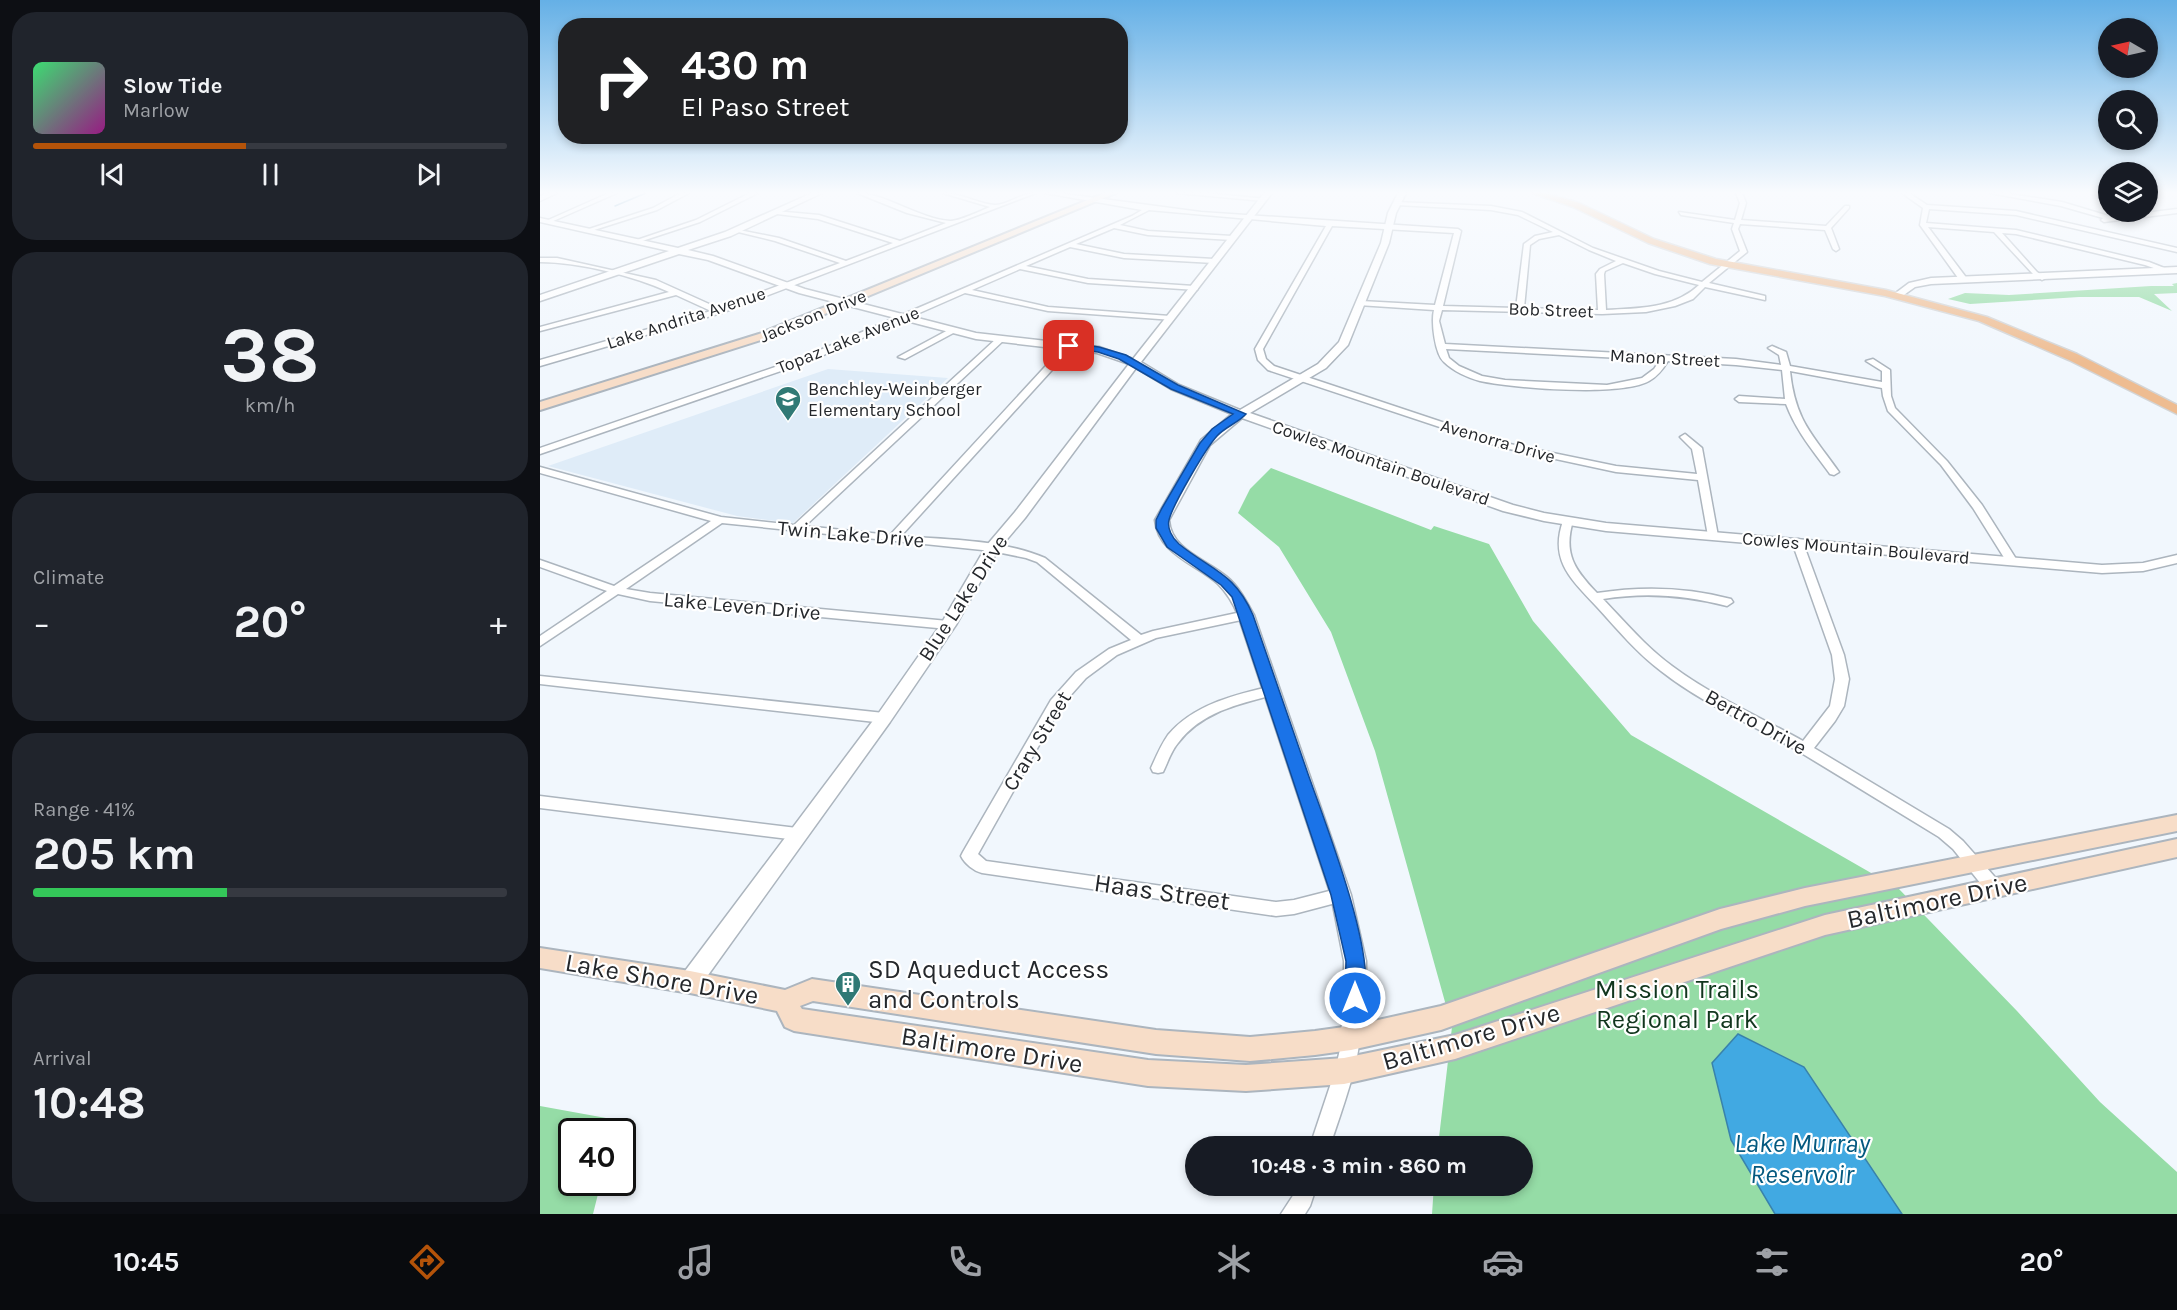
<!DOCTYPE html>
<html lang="en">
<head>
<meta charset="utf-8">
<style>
  :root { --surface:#171b24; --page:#20242c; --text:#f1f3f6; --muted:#9ea1a6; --line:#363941; --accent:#b45309 }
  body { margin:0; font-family:Karla,sans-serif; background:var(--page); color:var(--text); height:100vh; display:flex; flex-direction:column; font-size:22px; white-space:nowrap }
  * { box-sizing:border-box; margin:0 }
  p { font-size:20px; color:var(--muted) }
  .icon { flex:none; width:33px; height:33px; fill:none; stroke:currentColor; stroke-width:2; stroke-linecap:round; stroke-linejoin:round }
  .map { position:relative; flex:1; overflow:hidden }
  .sheet { display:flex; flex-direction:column; gap:12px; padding:12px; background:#0d0f14; width:540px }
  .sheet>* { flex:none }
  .top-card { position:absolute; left:18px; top:18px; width:570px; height:126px; border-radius:24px; box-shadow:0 3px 9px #0003; background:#202124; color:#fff; overflow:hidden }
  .needle { width:39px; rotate:279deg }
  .tools { position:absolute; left:1558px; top:18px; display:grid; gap:12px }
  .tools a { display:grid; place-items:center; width:60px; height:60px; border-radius:50%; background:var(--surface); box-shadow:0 3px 9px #0003; font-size:30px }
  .speed { position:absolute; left:18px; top:1118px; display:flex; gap:12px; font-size:30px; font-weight:700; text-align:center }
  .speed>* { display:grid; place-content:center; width:78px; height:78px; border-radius:50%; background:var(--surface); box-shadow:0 3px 9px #0003; line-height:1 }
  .speed .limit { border:3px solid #111; border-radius:9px; background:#fff; color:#111 }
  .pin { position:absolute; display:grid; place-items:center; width:51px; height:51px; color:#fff; margin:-26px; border-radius:12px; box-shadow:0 3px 9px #0006 }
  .me { position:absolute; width:66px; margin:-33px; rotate:0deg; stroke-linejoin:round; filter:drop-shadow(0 0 4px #0008) }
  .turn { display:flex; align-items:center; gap:21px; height:126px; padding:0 24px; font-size:27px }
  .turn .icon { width:78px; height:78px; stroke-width:2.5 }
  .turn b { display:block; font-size:42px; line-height:51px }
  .big { font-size:45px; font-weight:700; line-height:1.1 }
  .sheet .card { flex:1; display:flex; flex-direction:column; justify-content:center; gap:9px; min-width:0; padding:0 21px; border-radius:24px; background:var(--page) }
  .sheet .dial { align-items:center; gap:0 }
  .dial b { font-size:78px; line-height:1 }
  .song { display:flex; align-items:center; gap:18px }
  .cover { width:72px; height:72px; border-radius:9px; background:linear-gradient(135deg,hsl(140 70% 55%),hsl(310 70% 35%)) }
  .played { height:6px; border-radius:3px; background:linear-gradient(90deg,var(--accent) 45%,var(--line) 45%) }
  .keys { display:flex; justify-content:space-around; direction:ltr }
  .heat { display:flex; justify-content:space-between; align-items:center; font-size:33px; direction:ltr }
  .charge { height:9px; border-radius:4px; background:linear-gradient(90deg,#34c759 41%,var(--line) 0) }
  .trip { position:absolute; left:645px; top:1136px; width:348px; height:60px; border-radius:30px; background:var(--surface); box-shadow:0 3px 9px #0003; font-weight:700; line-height:60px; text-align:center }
  .menu { display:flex; height:96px; justify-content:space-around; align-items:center; background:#090b0e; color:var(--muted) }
  .menu .icon { width:42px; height:42px }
  .menu .selected { color:var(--accent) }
  .menu b { font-size:27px; color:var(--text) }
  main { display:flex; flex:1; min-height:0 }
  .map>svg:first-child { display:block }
  .built { fill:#dfecf8 }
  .green { fill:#95dca6 }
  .water { fill:#41a9e2; stroke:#3982ab; stroke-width:1.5 }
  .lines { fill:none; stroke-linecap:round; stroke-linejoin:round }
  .stream { stroke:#3982ab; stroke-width:1.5 }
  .minor-casing { stroke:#acb5be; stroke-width:3 }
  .tertiary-casing { stroke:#acb5be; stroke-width:3 }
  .secondary-casing { stroke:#acb5be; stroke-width:4 }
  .primary-casing { stroke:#d3d4d5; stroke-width:3 }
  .minor { fill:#fff; fill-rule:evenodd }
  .tertiary { fill:#fff; fill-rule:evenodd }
  .secondary { fill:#f7ddc8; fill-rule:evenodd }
  .primary { fill:#eebc91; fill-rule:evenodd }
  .route { fill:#1a73e8; stroke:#114b97; stroke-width:1.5 }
  .labels { text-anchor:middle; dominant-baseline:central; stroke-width:4.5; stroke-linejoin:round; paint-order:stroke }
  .far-street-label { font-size:18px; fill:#25282c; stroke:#fff }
  .far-poi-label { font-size:18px; fill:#25282c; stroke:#fff; text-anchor:start }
  .street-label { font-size:21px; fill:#25282c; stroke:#fff }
  .near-street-label { font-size:26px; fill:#25282c; stroke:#fff }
  .near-poi-label { font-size:26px; fill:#25282c; stroke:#fff; text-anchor:start }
  .near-park-label { font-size:26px; fill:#11361d; stroke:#fff }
  .near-water-label { font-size:27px; font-style:italic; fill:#04597f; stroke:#fff }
</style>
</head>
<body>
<main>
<section class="sheet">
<div class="card">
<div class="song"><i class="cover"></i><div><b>Slow Tide</b><p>Marlow</p></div></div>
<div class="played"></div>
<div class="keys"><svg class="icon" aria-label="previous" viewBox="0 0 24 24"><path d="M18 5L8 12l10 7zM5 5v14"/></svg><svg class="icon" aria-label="pause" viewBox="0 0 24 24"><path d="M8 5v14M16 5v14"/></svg><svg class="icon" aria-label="next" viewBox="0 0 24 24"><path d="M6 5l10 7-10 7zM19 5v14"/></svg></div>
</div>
<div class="card dial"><b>38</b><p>km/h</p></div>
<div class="card"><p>Climate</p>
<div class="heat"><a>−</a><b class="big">20°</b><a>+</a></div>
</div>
<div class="card"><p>Range · 41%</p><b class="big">205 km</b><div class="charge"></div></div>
<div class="card"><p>Arrival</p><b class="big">10:48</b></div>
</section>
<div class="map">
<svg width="1637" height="1214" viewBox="0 0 1637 1214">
  <rect width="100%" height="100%" fill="#f1f7fd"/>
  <path class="built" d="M 288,369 L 408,378 L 253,523 L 197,516 L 8,466 Z"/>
  <path class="green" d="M 1637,283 L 1637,293 L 1614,294 L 1632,311 L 1599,297 L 1539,297 L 1430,304 L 1408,299 L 1425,293 L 1469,295 L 1611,286 L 1634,286 L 1632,284 Z
    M 731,468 L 891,530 L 894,526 L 949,544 L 993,621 L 1091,735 L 1359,889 L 1477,1011 L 1560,1102 L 1637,1172 L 1637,1214 L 892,1214 L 894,1185 L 982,1185 L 982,1146 L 898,1146 L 912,1027 L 835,751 L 791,632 L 739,547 L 698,513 L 710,489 Z
    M 0,1106 L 77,1120 L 74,1131 L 32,1131 L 32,1182 L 61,1182 L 53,1214 L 0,1214 Z"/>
  <path class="water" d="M 1198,1034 L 1264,1067 L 1362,1214 L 1235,1214 L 1191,1140 L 1172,1063 Z"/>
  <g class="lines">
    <path class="stream" d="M 75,206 L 106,193"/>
    <g class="minor-casing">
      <path id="minor" d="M 69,193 L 77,193 L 11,222 L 6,221 Z
        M 141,193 L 149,193 L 117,210 L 51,231 L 46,230 L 113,208 Z
        M 210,193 L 218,193 L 160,222 L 99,242 L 94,241 L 156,220 Z
        M 317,193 C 344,193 380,219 410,221 C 420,221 440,211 450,207 L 403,193 C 421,193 439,204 455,205 C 467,205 481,193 496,193 L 181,313 L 0,366 L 0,360 L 171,311 L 136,295 L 0,331 L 0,327 L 129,292 C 94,276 39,262 0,262 L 0,258 L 17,258 L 116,280 L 178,308 L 300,263 L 235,241 L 194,231 L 194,229 L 239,238 L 306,261 L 353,243 L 278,219 L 237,214 L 235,211 L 279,215 L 360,241 L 406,223 L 367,213 Z
        M 505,193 L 518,193 L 661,212 L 918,229 L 921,231 L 903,306 L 976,308 L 984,244 L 995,236 L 1013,232 L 978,215 L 951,210 L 857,205 L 855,202 L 951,206 L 982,212 L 1053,248 L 1119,271 L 1162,282 L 1200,251 L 1192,229 L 1194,223 L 1141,215 L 1139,212 L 1195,220 L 1200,203 L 1196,193 L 1202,193 L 1206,203 L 1201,220 L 1286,226 L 1305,206 L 1309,206 L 1309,208 L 1291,228 L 1299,249 L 1296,251 L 1293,249 L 1285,230 L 1200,224 L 1198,229 L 1207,252 L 1169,283 L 1225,296 L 1225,300 L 1165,287 L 1153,299 L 1135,306 L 1106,312 L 1062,314 L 902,310 L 899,321 L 905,344 L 1196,359 L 1241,365 L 1239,355 L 1228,348 L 1232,346 L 1246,352 L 1250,366 L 1342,382 L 1342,371 L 1326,361 L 1333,359 L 1350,370 L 1351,396 L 1355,408 L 1407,461 L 1442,505 L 1478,562 L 1476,564 L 1468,564 L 1433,508 L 1401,465 L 1348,411 L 1343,396 L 1342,388 L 1250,371 C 1255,420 1272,434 1299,472 L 1294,475 L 1290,474 C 1274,452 1256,431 1246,404 L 1199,402 L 1195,399 L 1199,396 L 1245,399 L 1242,370 L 1196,365 L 1128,361 C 1123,369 1118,376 1109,381 C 1081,397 973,388 940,381 C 928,378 913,371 904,362 C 895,354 891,322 894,310 L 818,305 L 817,303 L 821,301 L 895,305 L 914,233 L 792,226 L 723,349 L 726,359 L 734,366 L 965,443 L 1076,466 L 1157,474 L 1152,449 L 1140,437 L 1145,434 L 1162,448 L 1178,536 L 1177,538 L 1169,538 L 1168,536 L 1158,480 L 1076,472 L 960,447 L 728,370 L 718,360 L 715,349 L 786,226 L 609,210 L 580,225 L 608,231 L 692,236 L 695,238 L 692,240 L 608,235 L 574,228 L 536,244 L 584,254 L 674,259 L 677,261 L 674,263 L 584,258 L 530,247 L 486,266 L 548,279 L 654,286 L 658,288 L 657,290 L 548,283 L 480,269 L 432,290 L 508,307 L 630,316 L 634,318 L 633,320 L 508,311 L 425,293 L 270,361 L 0,454 L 0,448 L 264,357 L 592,216 L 602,210 ZM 1019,235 L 1049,250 L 1076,261 L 1060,269 L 1056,274 L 1058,310 L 984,308 L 990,245 L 999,239 ZM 1083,263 L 1115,274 L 1159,285 C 1133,309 1099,308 1066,310 L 1064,274 L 1065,271 ZM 906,349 L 1120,360 L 1114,369 L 1102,378 L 1067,385 L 965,380 L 942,376 L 919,366 L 909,358 Z
        M 637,193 L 665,193 L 727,199 L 724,201 Z
        M 1362,193 L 1369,193 L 1387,205 L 1476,211 L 1637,248 L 1637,252 L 1476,215 L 1389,209 L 1386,223 L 1476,230 L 1609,262 L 1632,271 L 1628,273 L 1605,265 L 1476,234 L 1462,233 L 1497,272 L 1506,278 L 1502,280 L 1493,274 L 1454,232 L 1388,227 L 1428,280 L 1424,282 L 1421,282 L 1380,225 L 1383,208 Z
        M 1450,193 L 1464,193 L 1522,202 L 1572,217 L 1637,209 L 1637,213 L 1564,222 L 1561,220 L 1563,218 L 1521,206 Z
        M 1551,193 L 1569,195 L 1569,199 L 1552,194 Z
        M 410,329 L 417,331 L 365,359 L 358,357 Z
        M 457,338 L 464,340 L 265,526 L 350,535 L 526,344 L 529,344 L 533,346 L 532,348 L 361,536 C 408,540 461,539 505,558 L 601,635 L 613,631 L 706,611 L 712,615 L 706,619 L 616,638 L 577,655 L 546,678 L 521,706 L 438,854 L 446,861 L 736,902 L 754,900 L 801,888 L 807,890 L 809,895 L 807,900 L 754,914 L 736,916 L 442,873 C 434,871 425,864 421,856 L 423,852 L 511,700 L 536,672 L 569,649 L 591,640 L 497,562 L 486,558 L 452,551 L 182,523 L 86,589 L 110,593 L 408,621 L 414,625 L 408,629 L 110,601 L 78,594 L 0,646 L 0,636 L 67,591 L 0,567 L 0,560 L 74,586 L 171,521 L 0,473 L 0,467 L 181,517 L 254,525 Z
        M 1028,518 L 1033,521 C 1023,554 1035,570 1057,593 C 1103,586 1146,587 1191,599 L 1193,602 L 1187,606 C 1145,595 1106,592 1063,599 C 1085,622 1106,647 1132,666 C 1172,696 1220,717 1263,741 L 1290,706 L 1295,679 L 1292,655 L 1252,542 L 1258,539 L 1262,540 L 1304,655 L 1309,679 L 1304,706 L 1295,721 L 1274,748 L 1409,829 L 1423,841 L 1461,884 L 1463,889 L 1461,894 L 1455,896 L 1449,894 L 1413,849 L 1399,837 C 1353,809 1308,781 1263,754 C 1216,726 1164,705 1121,671 C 1097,653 1078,630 1057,607 C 1032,580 1009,561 1023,521 Z
        M 0,676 L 344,713 L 349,715 L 351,718 L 349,721 L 344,723 L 0,684 Z
        M 732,686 L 737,688 L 739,691 L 737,694 C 701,704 662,711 638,743 C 631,751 628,762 623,772 L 618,773 L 613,772 L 611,768 C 616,757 621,745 628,735 C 654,704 695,695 732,686 Z
        M 0,796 L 257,828 L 262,830 L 265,834 L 262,838 L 257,840 L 0,808 Z
        M 811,1029 L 818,1032 C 825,1049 797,1124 790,1146 L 770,1146 L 795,1071 L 804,1032 Z
        M 757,1185 L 777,1185 L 770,1206 L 765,1214 L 741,1214 L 754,1194 Z"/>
    </g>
    <g class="tertiary-casing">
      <path id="tertiary" d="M 7,193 L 17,193 L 0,201 L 0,196 Z
        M 272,193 L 282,193 L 191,236 L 148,250 L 173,256 L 265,289 L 436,333 L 559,347 L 593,359 L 724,193 L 732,193 L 601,362 L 639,385 L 700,410 L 778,364 L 799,342 L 841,243 L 848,213 L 858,193 L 866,193 L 856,213 L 849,243 L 808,345 L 786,368 L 710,413 L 973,505 L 1004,513 L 1066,523 L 1562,565 L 1603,563 L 1637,555 L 1637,563 L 1603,571 L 1562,573 L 1066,531 L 1004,521 L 963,511 L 702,418 L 670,445 L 629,520 C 631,550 666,559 687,577 C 699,587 706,601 714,615 L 811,895 L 826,961 L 826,1016 L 819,1046 L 811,1049 L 803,1046 L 799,1038 L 804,1016 L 804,961 L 791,895 L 698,615 C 693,603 687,593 678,584 C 656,564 618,554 615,520 L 661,440 L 692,414 L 631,389 L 596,368 L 485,518 L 458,550 L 416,625 L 350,722 L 158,989 L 150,992 L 142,989 L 139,982 L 142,975 L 338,714 L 401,624 L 447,545 L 475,512 L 589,364 L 557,353 L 436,339 L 259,293 L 168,260 L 139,254 L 0,301 L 0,295 L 129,251 L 0,222 L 0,218 L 138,248 L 185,232 Z
        M 1637,267 L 1637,273 L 1391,284 L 1375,287 L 1361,297 L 1353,295 L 1369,283 L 1391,278 Z"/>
    </g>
    <g class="secondary-casing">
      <path id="secondary" d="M 565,193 L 576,193 L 227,338 L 0,410 L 0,402 L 219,334 Z
        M 1637,815 L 1637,831 L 1265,906 L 1181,929 L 901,1030 L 811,1050 L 775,1055 L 710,1061 L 616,1054 L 273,1001 L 260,1006 L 262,1009 L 608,1060 L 706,1065 L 804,1058 L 915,1035 L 1285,915 L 1637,839 L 1637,857 L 1285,935 L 915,1059 L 804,1084 L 706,1091 L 608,1086 L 254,1031 L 245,1027 L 237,1011 L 150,993 L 0,968 L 0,948 L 150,971 L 245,990 L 272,979 L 616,1030 L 710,1037 L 775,1031 L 811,1026 L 901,1006 L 1180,909 L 1265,888 Z"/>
    </g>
    <g class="primary-casing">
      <path id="primary" d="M 992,193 L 1005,193 L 1039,203 L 1114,239 L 1176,259 L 1346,290 L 1447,317 L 1537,354 L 1637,405 L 1637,414 L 1529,360 L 1439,321 L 1345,296 L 1170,264 L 1108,243 L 1033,207 Z"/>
    </g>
    <use href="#minor" class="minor"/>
    <use href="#tertiary" class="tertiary"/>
    <use href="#secondary" class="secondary"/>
    <use href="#primary" class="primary"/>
  </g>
  <linearGradient id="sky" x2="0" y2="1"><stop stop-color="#65b0e6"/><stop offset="0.53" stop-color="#f9fbfe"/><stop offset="1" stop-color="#f9fbfe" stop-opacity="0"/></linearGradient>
  <rect width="1637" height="363" fill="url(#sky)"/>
  <path class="route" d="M 529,343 L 559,347 L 586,355 L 638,385 L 706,414 C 698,423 685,427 677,436 C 666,448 633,504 629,520 C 627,528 632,538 639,544 C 672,571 694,572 713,615 C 731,667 749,719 767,771 C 783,818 841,962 822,1004 L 815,1007 L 808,1004 L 805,998 L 806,961 L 791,895 L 692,597 L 681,585 L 627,547 L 616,528 L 616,520 L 622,508 L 660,443 L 672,429 L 693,414 L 631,389 L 579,359 L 558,352 L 526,348 L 524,346 Z"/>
  <defs>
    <g id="school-pin" transform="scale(1.35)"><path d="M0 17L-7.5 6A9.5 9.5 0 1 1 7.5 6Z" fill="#307975" stroke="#fff"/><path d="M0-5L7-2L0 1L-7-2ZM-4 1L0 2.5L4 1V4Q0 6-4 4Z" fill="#fff"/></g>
    <g id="building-pin" transform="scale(1.35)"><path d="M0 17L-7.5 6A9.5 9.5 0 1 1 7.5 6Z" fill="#307975" stroke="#fff"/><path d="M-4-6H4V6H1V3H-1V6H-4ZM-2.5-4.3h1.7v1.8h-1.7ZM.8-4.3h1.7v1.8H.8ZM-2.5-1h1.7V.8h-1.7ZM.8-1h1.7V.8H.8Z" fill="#fff"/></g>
  </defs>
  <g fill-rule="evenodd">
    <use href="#school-pin" x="248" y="399"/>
    <use href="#building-pin" x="308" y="984"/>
  </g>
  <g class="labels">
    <g class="far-street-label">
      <text transform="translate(1011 310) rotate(2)">Bob Street</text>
      <text transform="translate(273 316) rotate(-22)">Jackson Drive</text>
      <text transform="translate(146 318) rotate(-18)">Lake Andrita Avenue</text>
      <text transform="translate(308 340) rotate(-22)">Topaz Lake Avenue</text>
      <text transform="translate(1125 358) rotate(3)">Manon Street</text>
      <text transform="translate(958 441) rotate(16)">Avenorra Drive</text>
      <text transform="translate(841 463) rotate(19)">Cowles Mountain Boulevard</text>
      <text transform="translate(1316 548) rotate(5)">Cowles Mountain Boulevard</text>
    </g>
    <g class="far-poi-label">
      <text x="268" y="389">Benchley-Weinberger<tspan x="268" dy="21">Elementary School</tspan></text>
    </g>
    <g class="street-label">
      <text transform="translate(311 534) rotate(5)">Twin Lake Drive</text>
      <text transform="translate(423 598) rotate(-57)">Blue Lake Drive</text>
      <text transform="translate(202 606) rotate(5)">Lake Leven Drive</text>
      <text transform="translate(1216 722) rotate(29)">Bertro Drive</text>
      <text transform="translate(497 741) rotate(-59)">Crary Street</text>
    </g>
    <g class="near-street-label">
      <text transform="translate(622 892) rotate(8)">Haas Street</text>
      <text transform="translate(1397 901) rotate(-12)">Baltimore Drive</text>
      <text transform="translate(122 979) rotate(10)">Lake Shore Drive</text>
      <text transform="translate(931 1037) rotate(-16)">Baltimore Drive</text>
      <text transform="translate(452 1050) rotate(9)">Baltimore Drive</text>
    </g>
    <g class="near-poi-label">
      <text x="328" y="969">SD Aqueduct Access<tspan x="328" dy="30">and Controls</tspan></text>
    </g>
    <g class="near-park-label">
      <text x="1137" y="989">Mission Trails<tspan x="1137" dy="30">Regional Park</tspan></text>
    </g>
    <g class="near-water-label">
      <text x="1262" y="1143">Lake Murray<tspan x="1262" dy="31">Reservoir</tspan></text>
    </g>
  </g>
</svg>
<div class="tools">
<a><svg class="needle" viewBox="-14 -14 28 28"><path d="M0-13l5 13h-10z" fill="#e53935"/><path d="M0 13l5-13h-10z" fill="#9ea1a6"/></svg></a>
<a><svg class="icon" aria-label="search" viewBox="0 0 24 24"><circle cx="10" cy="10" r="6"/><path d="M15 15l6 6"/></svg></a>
<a><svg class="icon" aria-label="layers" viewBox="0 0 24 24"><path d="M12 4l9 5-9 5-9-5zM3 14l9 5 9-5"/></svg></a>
</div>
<div class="speed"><div class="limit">40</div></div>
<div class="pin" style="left:529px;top:346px;background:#d93025"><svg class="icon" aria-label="arrive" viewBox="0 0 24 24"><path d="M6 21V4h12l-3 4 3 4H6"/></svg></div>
<svg class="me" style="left:815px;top:998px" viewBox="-20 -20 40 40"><circle r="17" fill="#1a73e8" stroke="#fff" stroke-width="3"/><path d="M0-11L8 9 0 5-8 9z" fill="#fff"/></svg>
<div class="trip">10:48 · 3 min · 860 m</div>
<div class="top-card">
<div class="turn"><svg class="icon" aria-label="right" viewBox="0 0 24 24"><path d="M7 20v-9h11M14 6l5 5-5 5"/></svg><div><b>430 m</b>El Paso Street</div></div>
</div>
</div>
</main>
<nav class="menu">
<b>10:45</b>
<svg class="icon selected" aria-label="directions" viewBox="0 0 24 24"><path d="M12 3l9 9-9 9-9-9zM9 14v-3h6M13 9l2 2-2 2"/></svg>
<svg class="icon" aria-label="music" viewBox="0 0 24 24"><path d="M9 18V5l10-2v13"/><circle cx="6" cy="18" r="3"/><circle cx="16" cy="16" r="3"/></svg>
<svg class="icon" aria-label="phone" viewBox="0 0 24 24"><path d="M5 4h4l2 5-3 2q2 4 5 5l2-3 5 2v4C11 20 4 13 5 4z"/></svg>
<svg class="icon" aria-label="climate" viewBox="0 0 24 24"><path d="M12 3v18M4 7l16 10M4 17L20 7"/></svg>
<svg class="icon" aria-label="car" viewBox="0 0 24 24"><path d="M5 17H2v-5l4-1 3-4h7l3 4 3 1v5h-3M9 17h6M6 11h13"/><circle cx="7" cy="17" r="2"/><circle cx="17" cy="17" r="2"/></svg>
<svg class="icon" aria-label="filters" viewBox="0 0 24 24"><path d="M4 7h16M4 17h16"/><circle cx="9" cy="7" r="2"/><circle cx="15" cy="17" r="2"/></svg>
<b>20°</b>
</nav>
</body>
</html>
